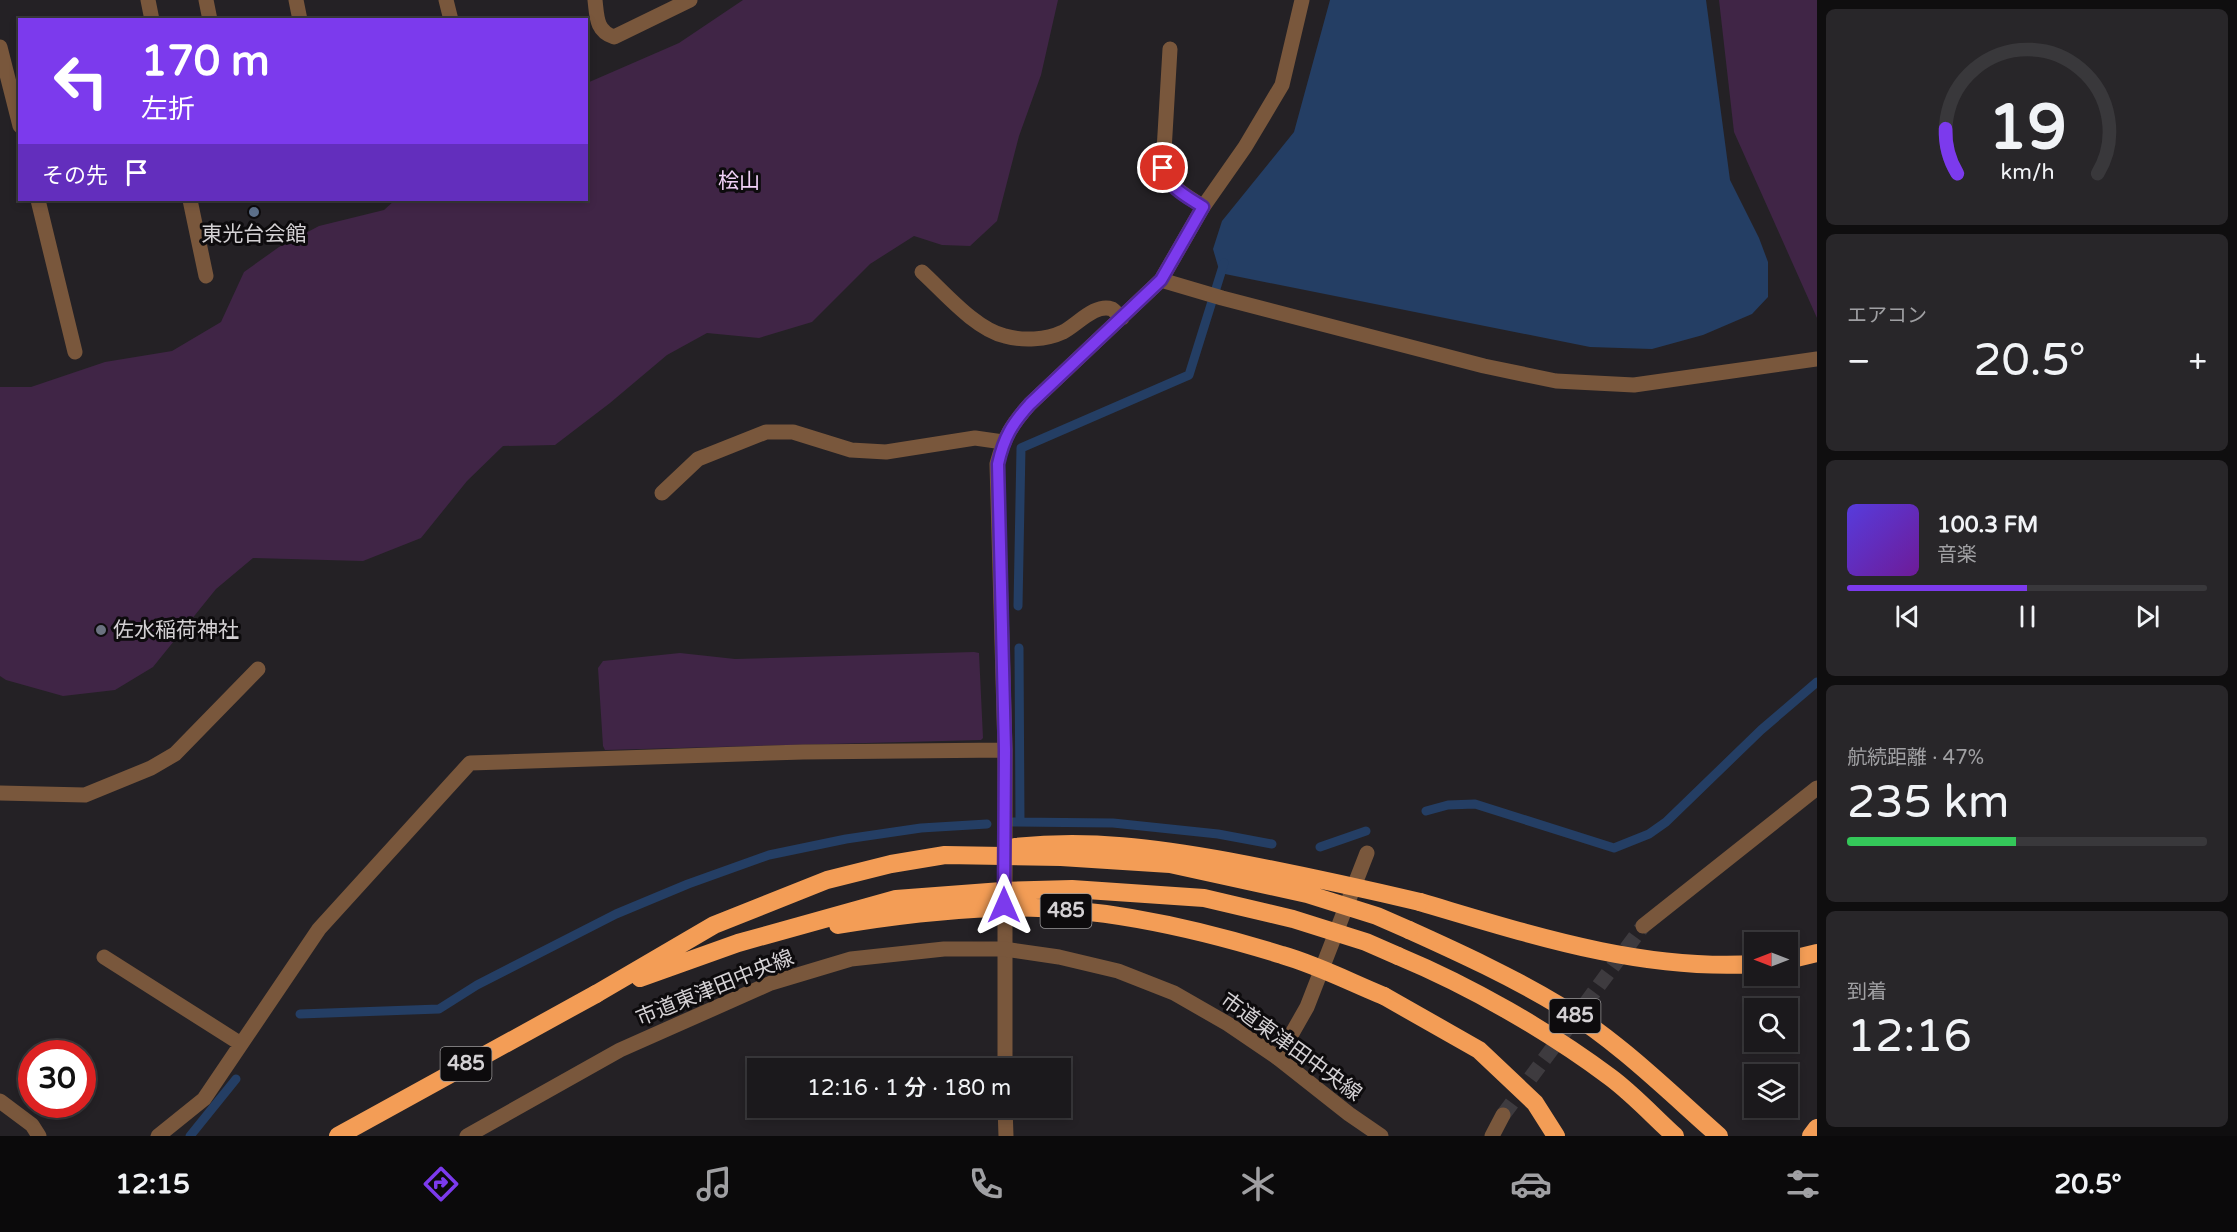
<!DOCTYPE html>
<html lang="ja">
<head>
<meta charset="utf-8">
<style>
  :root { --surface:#1b191c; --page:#282629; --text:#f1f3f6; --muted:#a0a0a3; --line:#39383b; --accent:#7c3aed }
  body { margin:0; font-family:"Varela Round","Noto Sans JP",sans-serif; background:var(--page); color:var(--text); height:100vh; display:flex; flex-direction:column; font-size:22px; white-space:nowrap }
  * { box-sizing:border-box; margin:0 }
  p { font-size:20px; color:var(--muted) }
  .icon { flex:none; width:33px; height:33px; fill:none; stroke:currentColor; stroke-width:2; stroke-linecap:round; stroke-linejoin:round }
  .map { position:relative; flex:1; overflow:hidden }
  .drawer { display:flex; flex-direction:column; gap:9px; padding:9px; background:#0f0e0f; width:420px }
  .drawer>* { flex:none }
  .top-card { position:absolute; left:18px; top:18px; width:570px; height:183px; border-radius:0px; box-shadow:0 3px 9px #0003,0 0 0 2px var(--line); background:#7c3aed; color:#fff; overflow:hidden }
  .needle { width:39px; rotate:270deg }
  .buttons { position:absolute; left:1744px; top:932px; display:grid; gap:12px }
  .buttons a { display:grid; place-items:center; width:54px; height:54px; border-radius:0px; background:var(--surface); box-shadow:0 3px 9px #0003,0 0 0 2px var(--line); font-size:30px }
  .speed { position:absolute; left:18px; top:1040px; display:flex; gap:12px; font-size:30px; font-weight:700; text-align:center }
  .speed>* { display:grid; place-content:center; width:78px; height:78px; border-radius:50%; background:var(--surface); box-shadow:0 3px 9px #0003,0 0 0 2px var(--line); line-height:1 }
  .speed .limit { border:9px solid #d22; background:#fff; color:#111 }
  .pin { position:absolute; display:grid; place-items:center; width:51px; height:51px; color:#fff; margin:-26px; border:3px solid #fff; border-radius:50%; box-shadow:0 2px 6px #0007 }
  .me { position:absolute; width:66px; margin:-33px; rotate:0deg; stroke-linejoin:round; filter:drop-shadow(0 0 4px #0008) }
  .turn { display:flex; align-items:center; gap:21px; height:126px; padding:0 24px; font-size:27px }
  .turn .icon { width:78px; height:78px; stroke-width:2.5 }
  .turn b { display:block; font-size:42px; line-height:51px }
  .then { display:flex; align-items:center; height:57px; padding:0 24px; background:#0003; gap:12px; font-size:22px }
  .big { font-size:45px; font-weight:600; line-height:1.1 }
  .drawer .tile { flex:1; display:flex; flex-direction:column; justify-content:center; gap:9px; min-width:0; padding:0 21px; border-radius:9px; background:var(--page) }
  .drawer .dial { align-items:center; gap:0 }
  .dial svg { height:156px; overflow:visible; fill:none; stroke:var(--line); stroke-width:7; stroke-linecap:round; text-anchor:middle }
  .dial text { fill:var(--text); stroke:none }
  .song { display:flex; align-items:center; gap:18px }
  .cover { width:72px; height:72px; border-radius:9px; background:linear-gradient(135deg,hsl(250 70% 55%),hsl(280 70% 35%)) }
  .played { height:6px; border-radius:3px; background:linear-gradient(90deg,var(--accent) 50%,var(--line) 50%) }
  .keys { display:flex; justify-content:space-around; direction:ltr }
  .heat { display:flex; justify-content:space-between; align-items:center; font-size:33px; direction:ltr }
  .charge { height:9px; border-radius:4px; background:linear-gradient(90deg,#34c759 47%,var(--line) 0) }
  .trip { position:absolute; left:747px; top:1058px; width:324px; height:60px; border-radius:0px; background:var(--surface); box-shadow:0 3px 9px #0003,0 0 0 2px var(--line); font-weight:600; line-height:60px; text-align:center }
  .dock { display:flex; height:96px; justify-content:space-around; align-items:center; background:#0b0a0b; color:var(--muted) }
  .dock .icon { width:42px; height:42px }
  .dock .current { color:var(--accent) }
  .dock b { font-size:27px; color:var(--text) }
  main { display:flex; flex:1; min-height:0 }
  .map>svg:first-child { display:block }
  .green { fill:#402546 }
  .water { fill:#243e64 }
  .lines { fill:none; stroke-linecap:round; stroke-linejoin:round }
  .stream { stroke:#243e64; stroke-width:9 }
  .minor-tunnel { stroke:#3e3b3f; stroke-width:15; stroke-dasharray:15 8; stroke-linecap:butt }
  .service { stroke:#79573c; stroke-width:15 }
  .minor { stroke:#79573c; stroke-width:15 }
  .tertiary { stroke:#79573c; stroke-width:15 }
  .motorway { stroke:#f39d56; stroke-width:18 }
  .motorway-bridge { stroke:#f39d56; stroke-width:18 }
  .route-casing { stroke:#51269a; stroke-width:15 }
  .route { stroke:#7c3aed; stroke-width:10 }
  .service-dot { fill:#5c6f8a; stroke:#0d0b0d; stroke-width:2 }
  .worship-dot { fill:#6b7280; stroke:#0d0b0d; stroke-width:2 }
  .labels { text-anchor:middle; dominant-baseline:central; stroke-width:6; stroke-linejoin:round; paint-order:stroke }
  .shield { fill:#0d0b0d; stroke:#989698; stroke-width:1.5 }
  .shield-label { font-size:20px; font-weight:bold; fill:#d4d1d4 }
  .park-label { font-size:21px; fill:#f1d1f7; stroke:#0d0b0d }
  .poi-label { font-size:21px; fill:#d4d1d4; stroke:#0d0b0d }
  .street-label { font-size:21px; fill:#d4d1d4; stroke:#0d0b0d }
</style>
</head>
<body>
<main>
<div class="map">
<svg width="1817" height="1136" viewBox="0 0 1817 1136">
  <rect width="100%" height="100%" fill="#242125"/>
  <path class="green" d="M 743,0 L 1058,0 L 1041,75 L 1019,136 L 997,221 L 970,246 L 942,245 L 914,236 L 870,264 L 812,322 L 759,338 L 707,333 L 667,355 L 610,403 L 555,445 L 503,446 L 467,481 L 421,538 L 363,561 L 253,558 L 216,589 L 153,667 L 115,690 L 63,696 L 6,680 L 0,676 L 0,387 L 31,387 L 105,362 L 172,351 L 221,322 L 244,272 L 279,247 L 319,226 L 384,210 L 395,200 L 586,200 L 587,83 L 679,43 Z
    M 1719,0 L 1817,0 L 1817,318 L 1734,132 Z
    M 974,652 L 979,653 L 983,738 L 981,740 L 605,750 L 603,746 L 598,668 L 603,661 L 680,653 L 735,659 Z"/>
  <path class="water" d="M 1330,0 L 1706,0 L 1730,180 L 1759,238 L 1768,262 L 1768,297 L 1752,314 L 1703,335 L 1652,349 L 1590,347 L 1220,273 L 1213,249 L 1222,221 L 1294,132 Z"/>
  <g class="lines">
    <path class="stream" d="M 1018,606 L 1021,448 L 1189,375 L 1224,263
      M 1019,648 L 1020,822
      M 1426,811 L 1448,805 L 1475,804 L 1614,848 L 1649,834 L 1666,822 L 1761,730 L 1817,682
      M 1013,822 L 1113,823 L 1218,834 L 1272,844
      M 1320,847 L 1366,831
      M 300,1014 L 439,1009 L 477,985 L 616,914 L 688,884 L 769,855 L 846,839 L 921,828 L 987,824
      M 190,1136 L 236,1079"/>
    <path class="minor-tunnel" d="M 1503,1115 L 1643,926"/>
    <path class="service" d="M 206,0 L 210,20
      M 1170,49 L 1163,168 C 1168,188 1188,196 1203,207"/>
    <path class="minor" d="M 148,0 L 152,20
      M 296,0 L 300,20
      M 446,0 L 451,20
      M 595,0 C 597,17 596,31 614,37 L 690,0
      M 0,47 L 20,126
      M 38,200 L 75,352
      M 190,200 L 206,276
      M 922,272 C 944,292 975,329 1005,336 C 1023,341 1046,340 1063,332 C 1077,325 1095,303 1112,309 C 1115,311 1119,316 1122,318
      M 1161,280 L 1222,298 L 1484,366 L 1556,381 L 1634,385 L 1817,359
      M 662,493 L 698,459 L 766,432 L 793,432 L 851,450 L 886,452 L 975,438 L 1003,442
      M 0,793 L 85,795 L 151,768 L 175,754 L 258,669
      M 1643,926 L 1817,788
      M 104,957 L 241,1044
      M 1278,1058 L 1307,1007 L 1367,853
      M 1005,1068 L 1005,750 L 997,464 C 1004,437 1012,424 1030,404 L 1161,280 L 1203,207 L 1245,147 L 1282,85 L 1302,0
      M 0,1101 L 32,1125 L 39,1136
      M 1005,1107 L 1006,1136
      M 158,1136 L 204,1099 L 319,929 L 470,763 L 803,752 L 1005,750
      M 1492,1136 L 1503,1115"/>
    <path class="tertiary" d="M 467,1136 L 620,1050 L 771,983 L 851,959 L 944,949 L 1004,949 L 1059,957 L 1118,971 L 1174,993 L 1228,1024 L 1278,1058 L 1349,1114 L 1381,1136"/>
    <path class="motorway" d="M 1420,902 C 1529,934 1639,971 1755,964
      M 1409,930 C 1460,953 1512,977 1560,1006 C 1618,1041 1668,1091 1719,1136
      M 1398,956 C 1470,986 1547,1030 1610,1077 C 1633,1094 1654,1117 1675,1136
      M 1788,960 L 1817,953
      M 1384,996 L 1479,1050 L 1535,1103 L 1556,1136
      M 338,1136 L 596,994
      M 1811,1136 L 1817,1128"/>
    <path class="motorway-bridge" d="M 1015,847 C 1089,839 1156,848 1228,861 C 1292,873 1356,887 1420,902
      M 838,925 C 891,916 943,910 996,908 C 1088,904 1195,928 1282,955 C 1317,965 1350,982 1384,996
      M 640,978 L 738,943 L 896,899 L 1002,891 L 1072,889 L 1204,898 L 1293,919 L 1366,942 L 1398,956
      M 596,994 L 714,925 L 827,880 L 891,864 L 945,855 L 1061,857 L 1170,864 L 1307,894 L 1377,916 L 1409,930"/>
  </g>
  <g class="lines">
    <g class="route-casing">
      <path id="route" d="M 1004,905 L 1005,750 L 998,464 C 1004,437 1012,424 1030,404 L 1161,280 L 1203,207 C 1188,197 1168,188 1163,168"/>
    </g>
    <use href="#route" class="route"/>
  </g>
  <circle class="service-dot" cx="254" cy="212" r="6"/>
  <circle class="worship-dot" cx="101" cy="630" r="6"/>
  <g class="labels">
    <g class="shield">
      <rect x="1040.5" y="894" width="51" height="34" rx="4.5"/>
      <rect x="1549.5" y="999" width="51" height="34" rx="4.5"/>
      <rect x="440.5" y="1047" width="51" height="34" rx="4.5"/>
    </g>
    <g class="shield-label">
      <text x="1066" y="911">485</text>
      <text x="1575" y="1016">485</text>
      <text x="466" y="1064">485</text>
    </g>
    <g class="park-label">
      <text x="739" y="181">桧山</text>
    </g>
    <g class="poi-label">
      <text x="254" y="234">東光台会館</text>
      <text x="113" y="630" text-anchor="start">佐水稲荷神社</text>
    </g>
    <g class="street-label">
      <text transform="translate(715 988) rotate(-22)">市道東津田中央線</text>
      <text transform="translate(1291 1047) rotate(36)">市道東津田中央線</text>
    </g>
  </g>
</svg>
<div class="buttons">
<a><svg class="needle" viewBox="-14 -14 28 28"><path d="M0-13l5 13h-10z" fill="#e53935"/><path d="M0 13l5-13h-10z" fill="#a0a0a3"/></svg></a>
<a><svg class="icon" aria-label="search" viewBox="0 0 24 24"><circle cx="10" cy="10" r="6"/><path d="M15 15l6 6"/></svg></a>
<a><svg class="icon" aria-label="layers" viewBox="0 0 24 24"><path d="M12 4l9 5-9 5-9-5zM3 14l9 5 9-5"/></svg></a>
</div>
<div class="speed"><div class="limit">30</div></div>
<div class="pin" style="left:1163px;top:168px;background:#d93025"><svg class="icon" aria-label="arrive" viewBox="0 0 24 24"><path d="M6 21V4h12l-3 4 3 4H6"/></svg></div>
<svg class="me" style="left:1004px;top:905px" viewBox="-20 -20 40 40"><path d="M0-17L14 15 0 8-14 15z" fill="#7c3aed" stroke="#fff" stroke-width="4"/></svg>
<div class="trip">12:16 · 1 分 · 180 m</div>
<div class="top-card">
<div class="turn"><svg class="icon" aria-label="left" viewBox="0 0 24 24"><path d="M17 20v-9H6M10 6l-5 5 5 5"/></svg><div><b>170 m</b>左折</div></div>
<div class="then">その先<svg class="icon" aria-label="arrive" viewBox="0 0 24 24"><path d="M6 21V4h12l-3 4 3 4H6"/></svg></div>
</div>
</div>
<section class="drawer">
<div class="tile dial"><svg viewBox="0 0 100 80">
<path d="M14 69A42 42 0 1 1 86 69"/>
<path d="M14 69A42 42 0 0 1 8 46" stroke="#7c3aed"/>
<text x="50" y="56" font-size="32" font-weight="700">19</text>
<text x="50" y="72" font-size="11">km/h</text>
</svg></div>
<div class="tile"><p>エアコン</p>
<div class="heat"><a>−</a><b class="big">20.5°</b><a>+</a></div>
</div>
<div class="tile">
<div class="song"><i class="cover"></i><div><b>100.3 FM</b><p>音楽</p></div></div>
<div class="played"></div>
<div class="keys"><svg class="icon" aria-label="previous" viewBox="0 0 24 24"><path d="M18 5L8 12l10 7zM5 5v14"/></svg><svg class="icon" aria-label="pause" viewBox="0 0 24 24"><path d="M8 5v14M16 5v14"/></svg><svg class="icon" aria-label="next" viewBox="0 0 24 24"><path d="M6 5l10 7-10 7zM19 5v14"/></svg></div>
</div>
<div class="tile"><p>航続距離 · 47%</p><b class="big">235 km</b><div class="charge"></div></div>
<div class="tile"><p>到着</p><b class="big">12:16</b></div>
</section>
</main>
<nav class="dock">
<b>12:15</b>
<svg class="icon current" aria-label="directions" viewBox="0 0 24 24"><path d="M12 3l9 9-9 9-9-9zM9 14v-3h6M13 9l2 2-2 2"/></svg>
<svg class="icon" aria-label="music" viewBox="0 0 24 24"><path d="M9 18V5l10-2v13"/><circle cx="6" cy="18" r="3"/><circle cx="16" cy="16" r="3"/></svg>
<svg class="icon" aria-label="phone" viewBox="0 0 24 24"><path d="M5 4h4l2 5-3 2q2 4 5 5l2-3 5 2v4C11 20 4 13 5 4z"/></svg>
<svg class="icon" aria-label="climate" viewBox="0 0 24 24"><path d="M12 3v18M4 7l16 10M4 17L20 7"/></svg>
<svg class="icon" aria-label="car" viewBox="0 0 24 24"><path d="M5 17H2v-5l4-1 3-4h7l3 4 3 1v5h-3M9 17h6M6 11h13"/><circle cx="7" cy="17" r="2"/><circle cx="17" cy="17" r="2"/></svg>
<svg class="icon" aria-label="filters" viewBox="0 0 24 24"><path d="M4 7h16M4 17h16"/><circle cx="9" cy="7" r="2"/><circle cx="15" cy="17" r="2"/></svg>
<b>20.5°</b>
</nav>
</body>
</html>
